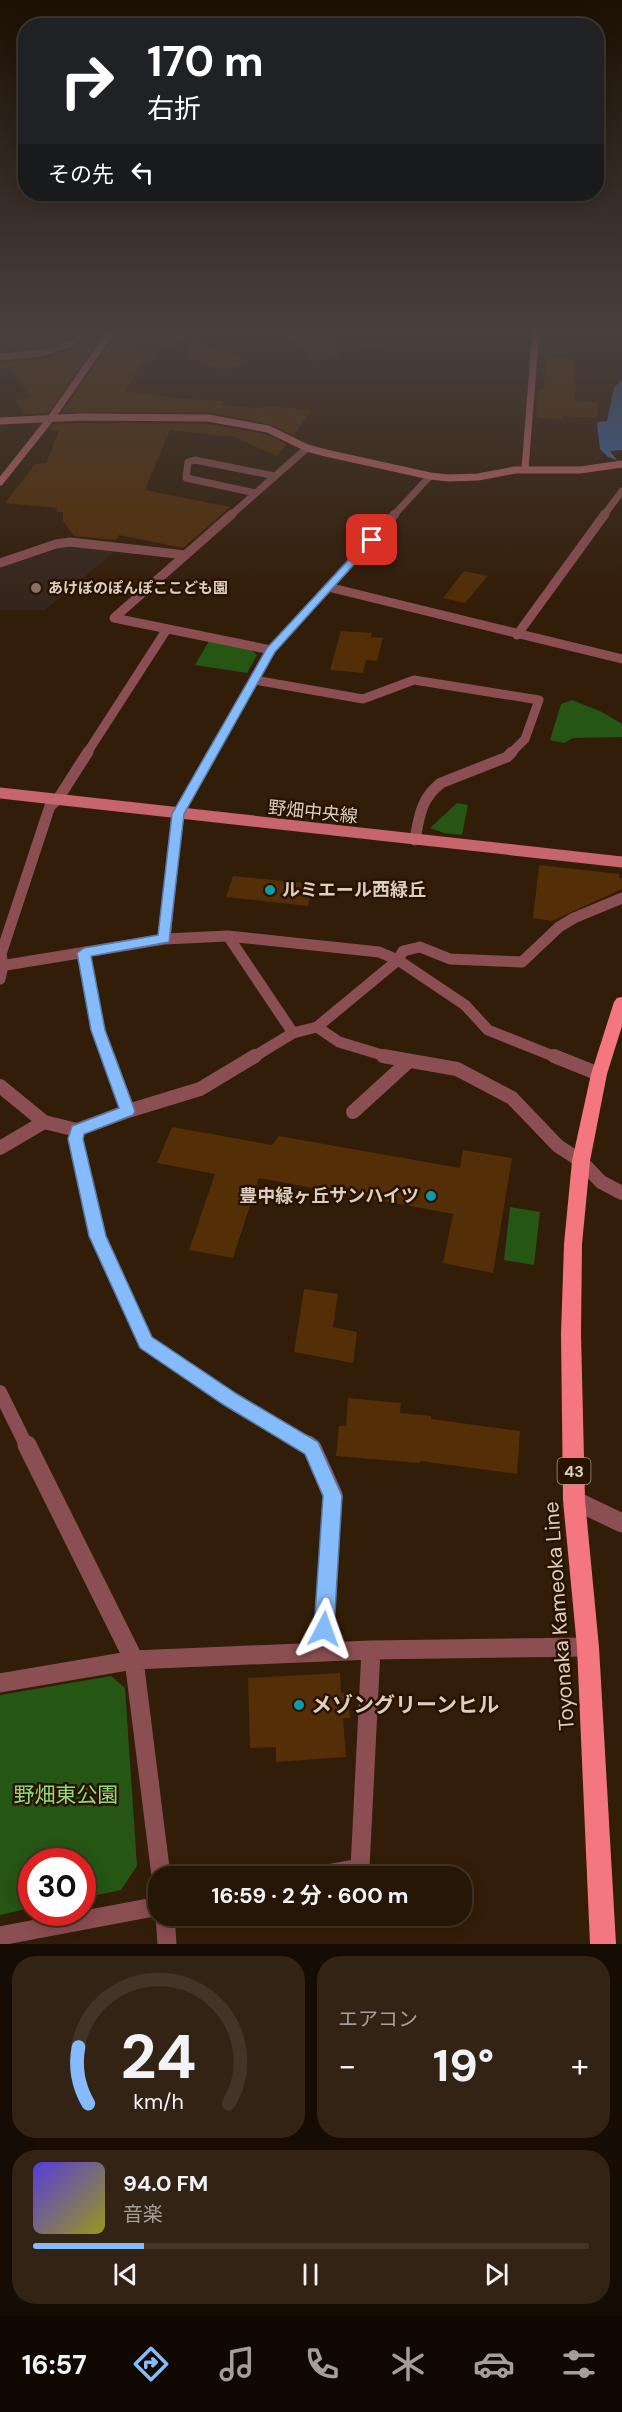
<!DOCTYPE html>
<html lang="ja">
<head>
<meta charset="utf-8">
<style>
  :root { --surface:#261606; --page:#322314; --text:#f1f3f6; --muted:#a49f9b; --line:#423528; --accent:#86bbfb }
  body { margin:0; font-family:"DM Sans","Noto Sans JP",sans-serif; background:var(--page); color:var(--text); height:100vh; display:flex; flex-direction:column; font-size:22px; white-space:nowrap }
  * { box-sizing:border-box; margin:0 }
  p { font-size:20px; color:var(--muted) }
  .icon { flex:none; width:33px; height:33px; fill:none; stroke:currentColor; stroke-width:2; stroke-linecap:round; stroke-linejoin:round }
  .map { position:relative; height:1944px; overflow:hidden }
  .sheet { display:flex; flex-direction:column; gap:12px; padding:12px; background:#150c03; flex:1 }
  .sheet>* { flex:none }
  .top-card { position:absolute; left:18px; top:18px; width:586px; height:183px; border-radius:24px; box-shadow:0 3px 15px #0003,0 0 0 2px var(--line); background:#202124; color:#fff; overflow:hidden }
  .speed { position:absolute; left:18px; top:1848px; display:flex; gap:12px; font-size:30px; font-weight:700; text-align:center }
  .speed>* { display:grid; place-content:center; width:78px; height:78px; border-radius:50%; background:var(--surface); box-shadow:0 3px 15px #0003,0 0 0 2px var(--line); line-height:1 }
  .speed .limit { border:9px solid #d22; background:#fff; color:#111 }
  .pin { position:absolute; display:grid; place-items:center; width:51px; height:51px; color:#fff; margin:-26px; border-radius:12px; box-shadow:0 3px 9px #0006 }
  .me { position:absolute; width:66px; margin:-33px; rotate:4deg; stroke-linejoin:round; filter:drop-shadow(0 0 4px #0008) }
  .turn { display:flex; align-items:center; gap:21px; height:126px; padding:0 30px; font-size:27px }
  .turn .icon { width:78px; height:78px; stroke-width:2.5 }
  .turn b { display:block; font-size:42px; line-height:51px }
  .then { display:flex; align-items:center; height:57px; padding:0 30px; background:#0003; gap:12px; font-size:22px }
  .big { font-size:45px; font-weight:700; line-height:1.1 }
  .sheet .tile { flex:1; display:flex; flex-direction:column; justify-content:center; gap:9px; min-width:0; padding:0 21px; border-radius:24px; background:var(--page) }
  .sheet .dial { align-items:center; gap:0 }
  .dial svg { height:156px; overflow:visible; fill:none; stroke:var(--line); stroke-width:7; stroke-linecap:round; text-anchor:middle }
  .dial text { fill:var(--text); stroke:none }
  .song { display:flex; align-items:center; gap:18px }
  .cover { width:72px; height:72px; border-radius:9px; background:linear-gradient(135deg,hsl(250 70% 55%),hsl(60 70% 35%)) }
  .played { height:6px; border-radius:3px; background:linear-gradient(90deg,var(--accent) 20%,var(--line) 20%) }
  .keys { display:flex; justify-content:space-around; direction:ltr }
  .heat { display:flex; justify-content:space-between; align-items:center; font-size:33px; direction:ltr }
  .sheet .tiles { flex:1; display:grid; gap:12px; grid-template-columns:1fr 1fr }
  .tile:last-child { grid-column:span 2 }
  .trip { position:absolute; left:148px; top:1866px; width:324px; height:60px; border-radius:24px; background:var(--surface); box-shadow:0 3px 15px #0003,0 0 0 2px var(--line); font-weight:700; line-height:60px; text-align:center }
  .tabs { display:flex; height:96px; justify-content:space-around; align-items:center; background:#0f0902; color:var(--muted) }
  .tabs .icon { width:42px; height:42px }
  .tabs .on { color:var(--accent) }
  .tabs b { font-size:27px; color:var(--text) }
  .map>svg:first-child { display:block }
  .education { fill:#36251c }
  .green { fill:#255614 }
  .water { fill:#3d6bb2 }
  .building { fill:#532e06 }
  .lines { fill:none; stroke-linecap:round; stroke-linejoin:round }
  .street-far4 { stroke:#8b4e52; stroke-width:7 }
  .street-far3 { stroke:#8b4e52; stroke-width:9 }
  .street-far2 { stroke:#8b4e52; stroke-width:11 }
  .street-far1 { stroke:#8b4e52; stroke-width:14 }
  .street { stroke:#8b4e52; stroke-width:19 }
  .secondary-far1 { stroke:#c6656c; stroke-width:7 }
  .secondary { stroke:#c6656c; stroke-width:11 }
  .primary { fill:#f47680; fill-rule:evenodd }
  .route { fill:#86bbfb; stroke:#577aa3; stroke-width:1.5 }
  .education-dot { fill:#8d6e63; stroke:#281301; stroke-width:2 }
  .culture-dot { fill:#0f9aa8; stroke:#281301; stroke-width:2 }
  .labels { text-anchor:middle; dominant-baseline:central; stroke-width:5; stroke-linejoin:round; paint-order:stroke }
  .far-poi-label { font-size:15px; font-weight:bold; fill:#ddcec2; stroke:#281301; text-anchor:start }
  .shield { fill:#281301; stroke:#a79688; stroke-width:1.5 }
  .shield-label { font-size:16px; font-weight:bold; fill:#ddcec2 }
  .street-label { font-size:18px; fill:#ddcec2; stroke:#281301 }
  .poi-label { font-size:18px; font-weight:bold; fill:#ddcec2; stroke:#281301; text-anchor:start }
  .near-street-label { font-size:21px; fill:#ddcec2; stroke:#281301 }
  .near-poi-label { font-size:21px; font-weight:bold; fill:#ddcec2; stroke:#281301; text-anchor:start }
  .near-park-label { font-size:21px; fill:#90dc79; stroke:#281301 }
</style>
</head>
<body>
<div class="map">
<svg width="622" height="1944" viewBox="0 0 622 1944">
  <rect width="100%" height="100%" fill="#321d08"/>
  <path class="education" d="M 339,329 L 447,329 L 447,352 L 361,348 L 341,340 L 337,337 Z
    M 67,546 L 115,551 L 45,610 L 0,610 L 0,566 Z"/>
  <path class="green" d="M 162,329 L 193,329 C 185,351 153,345 135,344 Z
    M 209,641 L 251,649 L 257,655 L 247,673 L 195,665 Z
    M 572,700 L 602,712 L 622,724 L 622,737 L 573,738 L 564,743 L 550,740 L 561,704 Z
    M 457,803 L 468,805 L 462,835 L 444,833 L 430,828 Z
    M 510,1207 L 540,1212 L 534,1265 L 504,1260 Z
    M 111,1676 L 125,1688 L 137,1866 L 121,1890 L 83,1898 L 82,1862 L 32,1862 L 31,1908 L 0,1915 L 0,1695 Z"/>
  <path class="water" d="M 622,380 L 622,450 L 610,451 L 617,460 L 608,457 L 600,449 L 597,424 L 598,422 L 607,421 L 614,388 Z"/>
  <path class="building" d="M 19,329 L 106,330 L 48,413 L 24,414 L 16,400 L 29,398 L 29,396 L 11,367 L 0,369 L 0,363 L 44,358 L 75,348 L 78,341 L 72,338 L 41,347 L 0,351 L 0,332 Z
    M 275,329 L 326,329 L 325,334 L 337,343 L 332,344 L 341,351 L 335,352 L 341,357 L 315,361 Z
    M 118,330 L 146,331 L 137,347 L 159,349 L 149,364 L 142,363 L 124,391 L 183,399 L 225,401 L 222,405 L 260,409 L 262,407 L 272,406 L 312,411 L 293,435 L 269,424 L 208,412 L 62,412 Z
    M 193,339 L 250,361 L 223,370 L 195,359 L 186,359 Z
    M 546,358 L 575,359 L 575,401 L 597,402 L 598,418 L 562,416 L 561,419 L 537,418 L 539,389 L 544,389 Z
    M 81,423 L 207,424 L 266,434 L 286,444 L 277,456 L 234,437 L 170,430 L 145,490 L 230,507 L 183,548 L 119,535 L 116,540 L 74,536 L 63,521 L 63,512 L 56,512 L 57,508 L 5,503 L 35,464 L 46,463 L 59,431 L 49,430 L 53,424 Z
    M 464,571 L 488,576 L 465,603 L 443,598 Z
    M 341,631 L 372,633 L 371,637 L 383,638 L 377,661 L 366,660 L 363,673 L 330,670 Z
    M 539,865 L 619,874 L 619,878 L 622,878 L 622,889 L 552,921 L 533,918 Z
    M 233,876 L 313,884 L 308,906 L 226,897 Z
    M 172,1127 L 272,1145 L 279,1136 L 460,1168 L 463,1150 L 512,1158 L 493,1273 L 443,1263 L 453,1214 L 259,1178 L 233,1258 L 189,1250 L 215,1174 L 157,1163 Z
    M 304,1289 L 338,1294 L 333,1327 L 357,1332 L 353,1363 L 294,1352 Z
    M 348,1398 L 401,1403 L 400,1413 L 431,1416 L 431,1419 L 520,1431 L 517,1474 L 420,1461 L 420,1463 L 336,1456 L 339,1426 L 346,1426 Z
    M 340,1673 L 341,1693 L 348,1692 L 350,1718 L 343,1718 L 346,1757 L 276,1762 L 276,1747 L 250,1748 L 248,1678 Z"/>
  <g class="lines">
    <path class="street-far4" d="M 0,357 L 42,353 L 73,343
      M 256,493 L 186,478 L 188,462 L 195,460 L 275,476
      M 231,515 L 307,448
      M 394,515 L 430,476
      M 604,515 L 622,491"/>
    <path class="street-far3" d="M 232,514 L 114,618 L 271,650
      M 0,563 L 56,544 L 70,542 L 186,555
      M 328,587 L 622,659
      M 517,635 L 605,514
      M 254,680 L 363,699 L 414,680 L 539,700 L 525,739 L 511,753
      M 87,753 L 167,629
      M 212,753 L 271,650 L 395,514"/>
    <path class="street-far2" d="M 415,840 C 419,817 421,798 441,783 L 507,757 L 512,752
      M 228,936 L 293,1033
      M 165,939 L 178,814 L 213,752
      M 84,953 L 98,1030 L 108,1058
      M 0,966 L 165,939 L 228,936 L 379,952 L 398,960 L 465,1005 L 488,1030 L 558,1058
      M 0,979 L 3,966 L 1,954 L 50,806 L 58,799 L 88,752
      M 317,1027 L 339,1042 L 392,1058
      M 252,1058 L 293,1033 L 317,1027 L 398,960 L 403,951 L 420,947 L 450,959 L 522,962 L 559,927 L 574,918 L 622,898"/>
    <path class="street-far1" d="M 108,1056 L 128,1111
      M 383,1056 L 457,1069 L 512,1098 L 558,1146 L 581,1161 L 601,1182 L 622,1193
      M 554,1056 L 599,1074
      M 0,1086 L 44,1122 L 77,1130 L 128,1111 L 200,1089 L 255,1056
      M 353,1112 L 409,1061
      M 77,1130 L 75,1139 L 97,1236 L 146,1342 L 231,1400 L 310,1447
      M 0,1148 L 44,1122
      M 0,1392 L 27,1447"/>
    <path class="street" d="M 27,1445 L 134,1660 L 161,1876
      M 308,1445 L 312,1448 L 333,1495 L 322,1652
      M 574,1500 L 622,1523
      M 0,1683 L 134,1660 L 371,1650 L 588,1647
      M 315,1876 L 360,1868 L 371,1650
      M 165,1916 L 167,1944
      M 0,1936 L 159,1906"/>
    <path class="secondary-far1" d="M 0,421 L 81,417 L 208,418 L 268,429 L 307,448 L 326,453 L 430,476 L 449,478 L 478,477 L 515,470 L 580,470 L 622,464
      M 525,469 L 536,329
      M 0,482 L 51,418 L 113,329"/>
    <path class="secondary" d="M 0,793 L 622,862"/>
    <path class="primary" d="M 622,997 L 622,1026 L 607,1074 L 590,1161 L 582,1244 L 581,1334 L 585,1500 L 599,1647 L 616,1944 L 590,1944 L 577,1647 L 563,1500 L 561,1334 L 564,1244 L 572,1161 L 591,1074 L 614,1002 L 617,998 Z"/>
  </g>
  <linearGradient id="sky" x2="0" y2="1"><stop stop-color="#1c1004"/><stop offset="0.55" stop-color="#49403d"/><stop offset="1" stop-color="#49403d" stop-opacity="0"/></linearGradient>
  <rect width="622" height="601" fill="url(#sky)"/>
  <path class="route" d="M 369,538 L 376,540 L 275,652 L 184,814 L 169,942 L 91,956 L 105,1030 L 135,1111 L 133,1115 L 84,1134 L 83,1139 L 106,1236 L 152,1337 L 237,1394 L 318,1442 L 342,1496 L 334,1629 L 331,1637 L 324,1640 L 317,1637 L 314,1629 L 323,1496 L 305,1454 L 224,1405 L 140,1348 L 89,1236 L 68,1139 L 72,1126 L 119,1108 L 91,1030 L 77,953 L 84,948 L 158,935 L 172,814 L 267,648 Z"/>
  <circle class="education-dot" cx="36" cy="588" r="6"/>
  <g class="culture-dot">
    <circle cx="270" cy="890" r="6"/>
    <circle cx="431" cy="1196" r="6"/>
    <circle cx="299" cy="1705" r="6"/>
  </g>
  <g class="labels">
    <g class="far-poi-label">
      <text x="48" y="588">あけぼのぽんぽここども園</text>
    </g>
    <rect class="shield" x="557.5" y="1458" width="33" height="26" rx="4.5"/>
    <g class="shield-label">
      <text x="574" y="1471">43</text>
    </g>
    <g class="street-label">
      <text transform="translate(313 812) rotate(6)">野畑中央線</text>
    </g>
    <g class="poi-label">
      <text x="282" y="890">ルミエール西緑丘</text>
      <text x="419" y="1196" text-anchor="end">豊中緑ヶ丘サンハイツ</text>
    </g>
    <g class="near-street-label">
      <text transform="translate(559 1616) rotate(-94)">Toyonaka Kameoka Line</text>
    </g>
    <g class="near-poi-label">
      <text x="311" y="1705">メゾングリーンヒル</text>
    </g>
    <g class="near-park-label">
      <text x="66" y="1795">野畑東公園</text>
    </g>
  </g>
</svg>
<div class="speed"><div class="limit">30</div></div>
<div class="pin" style="left:372px;top:540px;background:#d93025"><svg class="icon" aria-label="arrive" viewBox="0 0 24 24"><path d="M6 21V4h12l-3 4 3 4H6"/></svg></div>
<svg class="me" style="left:324px;top:1629px" viewBox="-20 -20 40 40"><path d="M0-17L14 15 0 8-14 15z" fill="#86bbfb" stroke="#fff" stroke-width="4"/></svg>
<div class="trip">16:59 · 2 分 · 600 m</div>
<div class="top-card">
<div class="turn"><svg class="icon" aria-label="right" viewBox="0 0 24 24"><path d="M7 20v-9h11M14 6l5 5-5 5"/></svg><div><b>170 m</b>右折</div></div>
<div class="then">その先<svg class="icon" aria-label="left" viewBox="0 0 24 24"><path d="M17 20v-9H6M10 6l-5 5 5 5"/></svg></div>
</div>
</div>
<section class="sheet">
<div class="tiles">
<div class="tile dial"><svg viewBox="0 0 100 80">
<path d="M14 69A42 42 0 1 1 86 69"/>
<path d="M14 69A42 42 0 0 1 9 40" stroke="#86bbfb"/>
<text x="50" y="56" font-size="32" font-weight="700">24</text>
<text x="50" y="72" font-size="11">km/h</text>
</svg></div>
<div class="tile"><p>エアコン</p>
<div class="heat"><a>−</a><b class="big">19°</b><a>+</a></div>
</div>
<div class="tile">
<div class="song"><i class="cover"></i><div><b>94.0 FM</b><p>音楽</p></div></div>
<div class="played"></div>
<div class="keys"><svg class="icon" aria-label="previous" viewBox="0 0 24 24"><path d="M18 5L8 12l10 7zM5 5v14"/></svg><svg class="icon" aria-label="pause" viewBox="0 0 24 24"><path d="M8 5v14M16 5v14"/></svg><svg class="icon" aria-label="next" viewBox="0 0 24 24"><path d="M6 5l10 7-10 7zM19 5v14"/></svg></div>
</div>
</div>
</section>
<nav class="tabs">
<b>16:57</b>
<svg class="icon on" aria-label="directions" viewBox="0 0 24 24"><path d="M12 3l9 9-9 9-9-9zM9 14v-3h6M13 9l2 2-2 2"/></svg>
<svg class="icon" aria-label="music" viewBox="0 0 24 24"><path d="M9 18V5l10-2v13"/><circle cx="6" cy="18" r="3"/><circle cx="16" cy="16" r="3"/></svg>
<svg class="icon" aria-label="phone" viewBox="0 0 24 24"><path d="M5 4h4l2 5-3 2q2 4 5 5l2-3 5 2v4C11 20 4 13 5 4z"/></svg>
<svg class="icon" aria-label="climate" viewBox="0 0 24 24"><path d="M12 3v18M4 7l16 10M4 17L20 7"/></svg>
<svg class="icon" aria-label="car" viewBox="0 0 24 24"><path d="M5 17H2v-5l4-1 3-4h7l3 4 3 1v5h-3M9 17h6M6 11h13"/><circle cx="7" cy="17" r="2"/><circle cx="17" cy="17" r="2"/></svg>
<svg class="icon" aria-label="filters" viewBox="0 0 24 24"><path d="M4 7h16M4 17h16"/><circle cx="9" cy="7" r="2"/><circle cx="15" cy="17" r="2"/></svg>
</nav>
</body>
</html>
